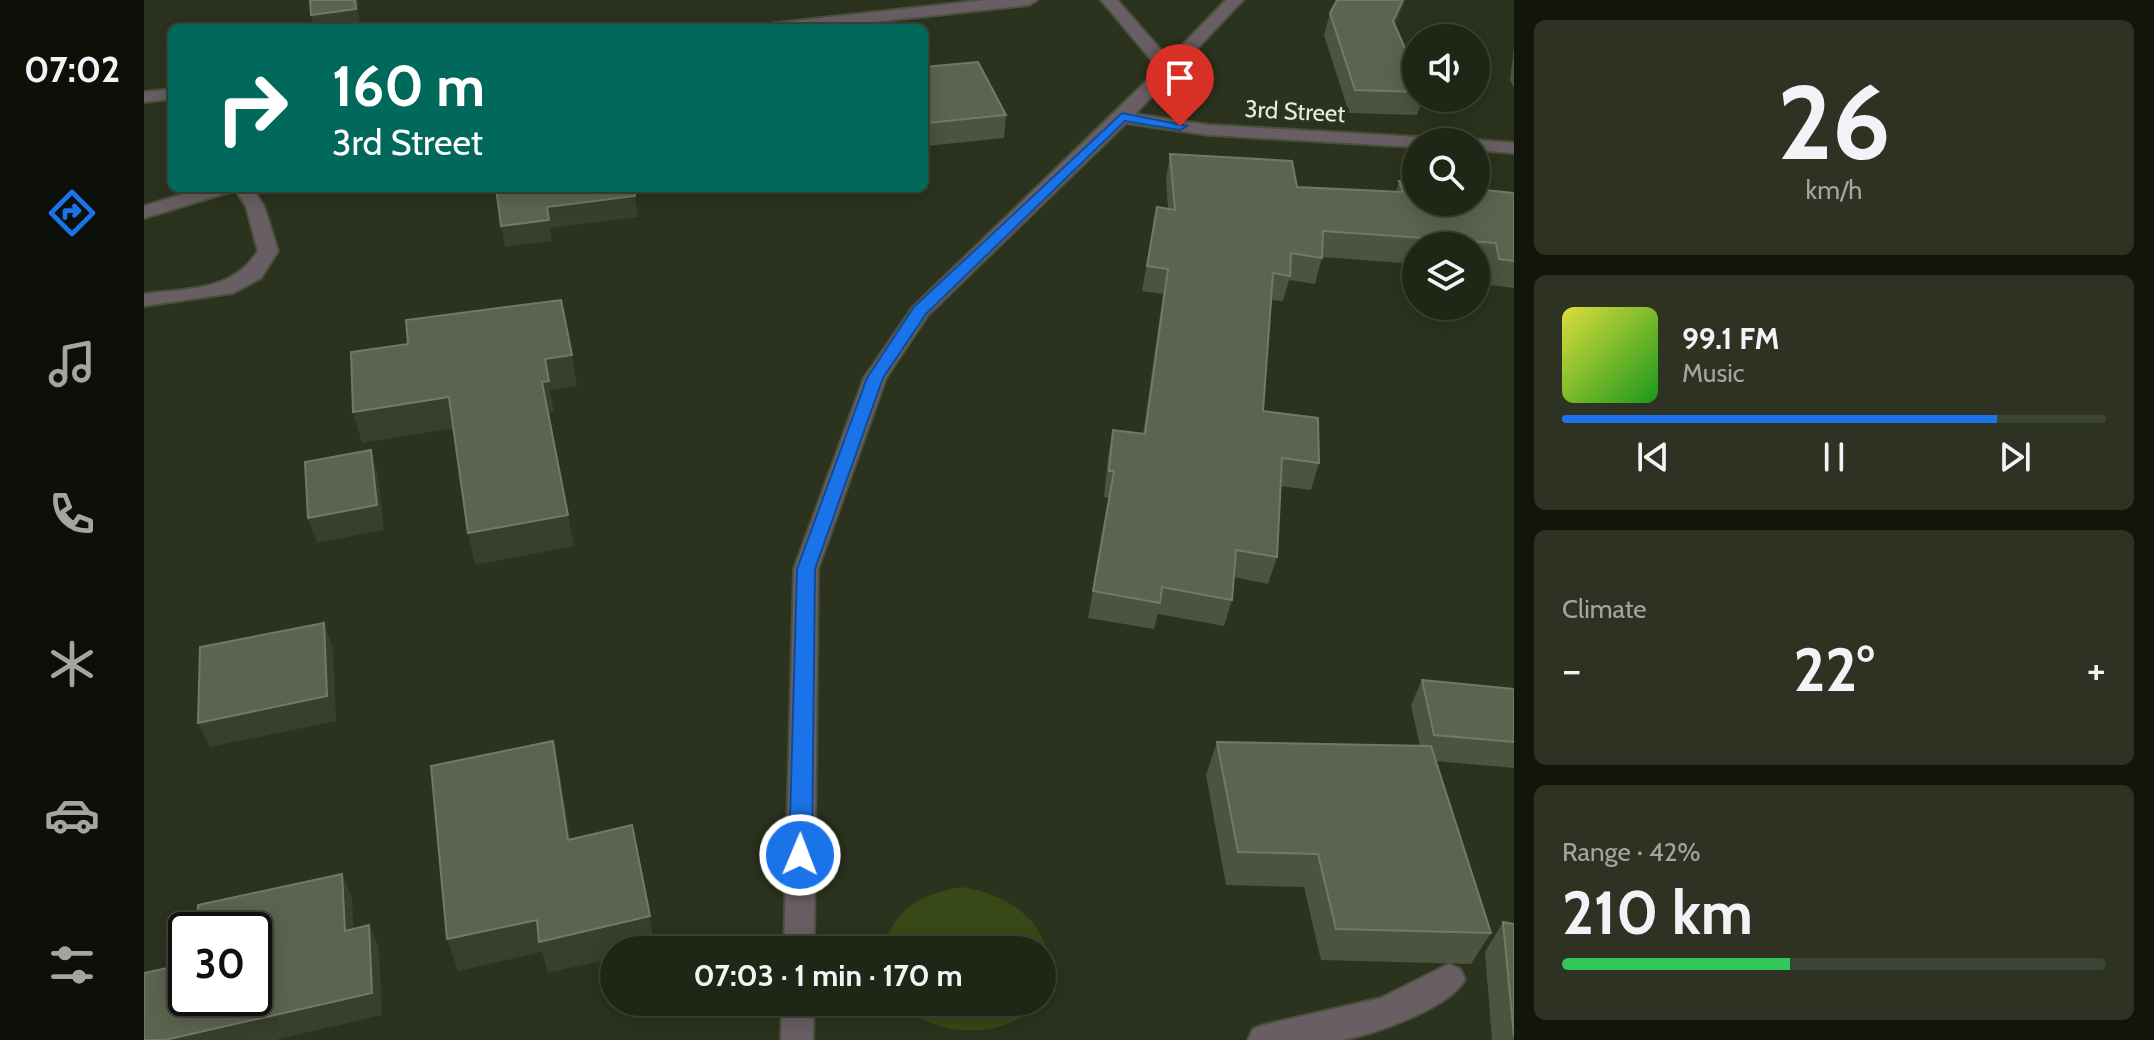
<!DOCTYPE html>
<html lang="en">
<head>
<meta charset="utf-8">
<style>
  :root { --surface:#202616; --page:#2d3223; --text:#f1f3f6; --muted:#a2a5a1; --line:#3d4335; --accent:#1a73e8 }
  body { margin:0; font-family:Cabin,sans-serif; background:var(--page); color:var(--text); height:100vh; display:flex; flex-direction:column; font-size:30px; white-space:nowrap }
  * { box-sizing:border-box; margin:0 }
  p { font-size:26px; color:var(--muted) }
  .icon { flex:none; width:44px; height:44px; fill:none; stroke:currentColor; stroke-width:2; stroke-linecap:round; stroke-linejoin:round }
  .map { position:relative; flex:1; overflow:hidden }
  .sheet { display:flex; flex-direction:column; gap:20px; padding:20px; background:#12150c; width:640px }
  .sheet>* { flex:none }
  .top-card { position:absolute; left:24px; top:24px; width:760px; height:168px; border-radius:12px; box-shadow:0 4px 20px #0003,0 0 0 2px var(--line); background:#00695c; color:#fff; overflow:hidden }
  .controls { position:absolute; left:1258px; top:24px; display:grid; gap:16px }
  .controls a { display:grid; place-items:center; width:88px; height:88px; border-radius:50%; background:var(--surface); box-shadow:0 4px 20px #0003,0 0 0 2px var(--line); font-size:40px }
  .speed { position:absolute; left:24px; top:912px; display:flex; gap:16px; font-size:40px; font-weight:700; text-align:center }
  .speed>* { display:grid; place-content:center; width:104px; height:104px; border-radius:50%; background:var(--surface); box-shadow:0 4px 20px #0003,0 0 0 2px var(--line); line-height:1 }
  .speed .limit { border:4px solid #111; border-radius:12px; background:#fff; color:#111 }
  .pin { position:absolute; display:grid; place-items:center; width:68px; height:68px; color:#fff; margin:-82px -34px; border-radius:50% 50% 50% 0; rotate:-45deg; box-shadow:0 0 8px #0007 }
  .pin .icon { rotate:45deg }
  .me { position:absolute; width:88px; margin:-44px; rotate:1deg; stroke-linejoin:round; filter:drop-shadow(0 0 6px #0008) }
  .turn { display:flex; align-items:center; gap:28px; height:168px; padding:0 32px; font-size:36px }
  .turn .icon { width:104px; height:104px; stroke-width:2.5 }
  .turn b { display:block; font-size:56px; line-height:68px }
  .big { font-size:60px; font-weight:700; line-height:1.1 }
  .sheet .tile { flex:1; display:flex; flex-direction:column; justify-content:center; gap:12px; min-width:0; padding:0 28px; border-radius:12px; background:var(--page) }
  .sheet .dial { align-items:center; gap:0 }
  .dial b { font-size:104px; line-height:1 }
  .song { display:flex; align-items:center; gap:24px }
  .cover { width:96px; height:96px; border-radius:12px; background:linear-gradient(135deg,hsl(60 70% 55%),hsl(120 70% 35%)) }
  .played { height:8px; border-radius:4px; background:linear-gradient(90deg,var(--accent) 80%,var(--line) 80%) }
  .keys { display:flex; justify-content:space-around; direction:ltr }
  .heat { display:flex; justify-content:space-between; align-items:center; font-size:44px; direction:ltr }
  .charge { height:12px; border-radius:6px; background:linear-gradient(90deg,#34c759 42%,var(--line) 0) }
  .trip { position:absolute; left:456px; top:936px; width:456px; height:80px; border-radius:40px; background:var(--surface); box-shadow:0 4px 20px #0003,0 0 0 2px var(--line); font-weight:700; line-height:80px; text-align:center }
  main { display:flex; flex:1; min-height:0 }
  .dock { display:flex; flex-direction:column; width:144px; justify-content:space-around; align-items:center; background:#0d0f09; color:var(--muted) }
  .dock .icon { width:56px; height:56px }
  .dock .on { color:var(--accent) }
  .dock b { font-size:36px; color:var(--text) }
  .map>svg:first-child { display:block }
  .green { fill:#384816 }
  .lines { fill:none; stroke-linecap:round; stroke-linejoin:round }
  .minor-casing { stroke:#49503c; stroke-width:4 }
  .minor { fill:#695e63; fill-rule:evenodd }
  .wall { fill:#4c533e }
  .shaded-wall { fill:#383f2a }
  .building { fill:#5c644f; stroke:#727966; stroke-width:2 }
  .route { fill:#1a73e8; stroke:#114b97; stroke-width:2 }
  .labels { text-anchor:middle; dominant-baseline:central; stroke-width:8; stroke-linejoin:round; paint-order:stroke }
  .far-street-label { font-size:24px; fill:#e6ebde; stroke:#2b321d }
</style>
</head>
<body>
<main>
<nav class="dock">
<b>07:02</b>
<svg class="icon on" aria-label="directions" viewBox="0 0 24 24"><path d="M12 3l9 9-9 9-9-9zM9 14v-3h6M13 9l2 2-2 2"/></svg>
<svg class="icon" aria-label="music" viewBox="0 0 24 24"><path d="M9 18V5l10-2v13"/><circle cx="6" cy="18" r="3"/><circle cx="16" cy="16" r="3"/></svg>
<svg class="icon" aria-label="phone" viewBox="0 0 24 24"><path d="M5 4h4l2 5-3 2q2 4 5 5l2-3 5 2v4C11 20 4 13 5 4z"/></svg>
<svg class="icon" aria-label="climate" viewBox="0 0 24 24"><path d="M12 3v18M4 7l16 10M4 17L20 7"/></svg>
<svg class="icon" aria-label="car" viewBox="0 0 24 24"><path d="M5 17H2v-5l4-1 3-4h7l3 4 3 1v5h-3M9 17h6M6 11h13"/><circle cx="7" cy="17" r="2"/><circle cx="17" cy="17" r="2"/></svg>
<svg class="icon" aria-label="filters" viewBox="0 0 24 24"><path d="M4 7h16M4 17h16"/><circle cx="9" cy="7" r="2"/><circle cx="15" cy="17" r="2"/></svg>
</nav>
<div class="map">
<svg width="1370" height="1040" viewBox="0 0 1370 1040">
  <rect width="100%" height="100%" fill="#2b321d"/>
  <path class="green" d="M 818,887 C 876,896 922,936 898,999 L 898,950 L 741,950 C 746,908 781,893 818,887 Z
    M 756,1002 L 896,1002 C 862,1040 789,1040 756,1002 Z"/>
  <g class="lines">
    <g class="minor-casing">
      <path id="minor" d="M 842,0 L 893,0 L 885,5 L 675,28 L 623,28 L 631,23 Z
        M 957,0 L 973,0 L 1025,59 L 1082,0 L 1099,0 L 991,114 L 1065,125 L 1274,137 L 1283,142 L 1272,142 L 1272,147 L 1065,135 L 982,123 L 784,315 L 742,378 L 674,569 L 670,950 L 640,950 L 650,569 L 720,378 L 769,307 L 1015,69 Z
        M 28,89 L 28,99 L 0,102 L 0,92 Z
        M 1332,140 L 1370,143 L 1370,153 L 1332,150 L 1332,142 L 1325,142 Z
        M 59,188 L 88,188 L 86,192 L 0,218 L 0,206 Z
        M 90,188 L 108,188 L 120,206 L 134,251 L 117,278 L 89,293 L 0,306 L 0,294 C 44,288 89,292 114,251 L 102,206 Z
        M 1305,964 L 1316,969 L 1321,979 C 1308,1007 1227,1036 1196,1040 C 1167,1040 1134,1040 1104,1040 L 1109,1029 L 1120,1025 L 1237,998 Z
        M 638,1002 L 670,1002 L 669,1040 L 637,1040 Z"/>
    </g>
    <use href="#minor" class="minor"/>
  </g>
  <path class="wall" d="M 1193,0 L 1261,0 L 1251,25 L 1272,73 L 1272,98 L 1279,98 L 1273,115 L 1205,113 L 1180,35 L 1186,13 Z
    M 1370,48 L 1370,88 L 1366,80 Z
    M 780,67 L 862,115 L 860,138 L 782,146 L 780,142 Z
    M 1026,154 L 1153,187 L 1252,192 L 1255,181 L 1370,193 L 1370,288 L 1345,285 L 1343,268 L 1332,268 L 1332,246 L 1272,246 L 1272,264 L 1178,257 L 1171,284 L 1145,280 L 1139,301 L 1127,300 L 1119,411 L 1175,463 L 1167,490 L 1136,486 L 1133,557 L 1124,584 L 1090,577 L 1088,600 L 1080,626 L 1014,614 L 1010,629 L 944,618 L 965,498 L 960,497 L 964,457 L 969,430 L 999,434 L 1019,294 L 998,291 L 1013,207 L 1024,209 L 1022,179 Z
    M 1278,680 L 1370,689 L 1370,768 L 1291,761 L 1347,933 L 1327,964 L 1177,960 L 1160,887 L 1082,885 L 1062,775 L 1073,742 L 1276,746 L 1267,705 Z
    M 1359,922 L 1370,1040 L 1348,1040 L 1341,952 Z"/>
  <path class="shaded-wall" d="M 211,0 L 214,0 L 216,28 L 170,28 L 167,15 Z
    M 1259,0 L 1261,0 L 1259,7 L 1243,43 L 1249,21 Z
    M 491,196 L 494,217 L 406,228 L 408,241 L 361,247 L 357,226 L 403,207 Z
    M 428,355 L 433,386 L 406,390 L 410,412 L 404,413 L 398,382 L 401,359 Z
    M 305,397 L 312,428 L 218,443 L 209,412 Z
    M 227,450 L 234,475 L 240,530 L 173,543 L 164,518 Z
    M 424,515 L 430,546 L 331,565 L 324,533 Z
    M 180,623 L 189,648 L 192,721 L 66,747 L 54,723 Z
    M 409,741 L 416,775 L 432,872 L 424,840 Z
    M 198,874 L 208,897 L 211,954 L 201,931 Z
    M 506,916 L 511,948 L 503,950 L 470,950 L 470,958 L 404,973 L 398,952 L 314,971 L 303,939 L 393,920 Z
    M 225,925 L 235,948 L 238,1015 L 131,1040 L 21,1040 Z"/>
  <path class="building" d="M 166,0 L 211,0 L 212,9 L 167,15 Z
    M 1193,0 L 1259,0 L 1249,21 L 1272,73 L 1272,92 L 1211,90 L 1186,13 Z
    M 834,62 L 862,115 L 783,123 L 780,116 L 780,67 Z
    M 1026,154 L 1148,161 L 1153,187 L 1259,192 L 1255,181 L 1272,182 L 1272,202 L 1332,202 L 1332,189 L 1370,193 L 1370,261 L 1355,259 L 1352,243 L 1179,231 L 1178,258 L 1147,253 L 1146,276 L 1129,273 L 1119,411 L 1174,418 L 1175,463 L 1138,458 L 1133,557 L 1092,550 L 1088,600 L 1018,587 L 1016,603 L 949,591 L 970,471 L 965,471 L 969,430 L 1001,434 L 1024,269 L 1003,266 L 1013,207 L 1031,210 Z
    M 352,188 L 490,188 L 491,196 L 403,207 L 405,220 L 357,226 Z
    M 417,300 L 428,355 L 401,359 L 405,381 L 398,382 L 424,515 L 324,533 L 305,397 L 209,412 L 207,352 L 264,344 L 262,320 Z
    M 227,450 L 233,505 L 164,518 L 161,462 Z
    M 180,623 L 183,696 L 54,723 L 56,647 Z
    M 1278,680 L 1370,689 L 1370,742 L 1290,735 Z
    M 409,741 L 424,840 L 488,825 L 506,916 L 395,942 L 393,920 L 303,939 L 287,766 Z
    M 1073,742 L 1287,746 L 1347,933 L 1192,929 L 1174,854 L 1094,852 Z
    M 198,874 L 201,931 L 225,925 L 228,993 L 21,1040 L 0,1040 L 0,973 L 42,964 L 42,998 L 110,998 L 110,930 L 53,930 L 54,905 Z
    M 1359,922 L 1370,924 L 1370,1037 Z"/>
  <path class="route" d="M 978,113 L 1043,126 L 1036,130 L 981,121 L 782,314 L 739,378 L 671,569 L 668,855 L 664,862 L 656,864 L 649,862 L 645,855 L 653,569 L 723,378 L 770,307 Z"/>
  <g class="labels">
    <g class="far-street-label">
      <text transform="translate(1151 111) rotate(3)">3rd Street</text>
    </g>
  </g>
</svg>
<div class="controls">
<a><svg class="icon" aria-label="sound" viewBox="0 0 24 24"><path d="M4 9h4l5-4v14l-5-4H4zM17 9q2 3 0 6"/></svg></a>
<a><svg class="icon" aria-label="search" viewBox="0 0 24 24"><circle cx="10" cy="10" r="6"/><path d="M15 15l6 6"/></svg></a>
<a><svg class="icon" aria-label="layers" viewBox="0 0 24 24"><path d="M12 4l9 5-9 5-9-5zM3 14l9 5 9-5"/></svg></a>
</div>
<div class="speed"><div class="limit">30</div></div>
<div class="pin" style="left:1036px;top:126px;background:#d93025"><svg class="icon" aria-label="arrive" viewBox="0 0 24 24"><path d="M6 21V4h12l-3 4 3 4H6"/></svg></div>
<svg class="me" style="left:656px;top:855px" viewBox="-20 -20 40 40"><circle r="17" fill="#1a73e8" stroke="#fff" stroke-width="3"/><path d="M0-11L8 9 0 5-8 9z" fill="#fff"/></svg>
<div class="trip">07:03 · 1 min · 170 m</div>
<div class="top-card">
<div class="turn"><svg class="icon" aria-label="right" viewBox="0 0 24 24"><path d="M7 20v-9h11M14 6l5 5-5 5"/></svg><div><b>160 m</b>3rd Street</div></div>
</div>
</div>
<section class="sheet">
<div class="tile dial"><b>26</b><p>km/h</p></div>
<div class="tile">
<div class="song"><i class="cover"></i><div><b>99.1 FM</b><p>Music</p></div></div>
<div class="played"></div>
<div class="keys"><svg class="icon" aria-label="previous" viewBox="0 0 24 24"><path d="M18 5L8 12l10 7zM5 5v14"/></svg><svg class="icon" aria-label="pause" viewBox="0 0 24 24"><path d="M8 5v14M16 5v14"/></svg><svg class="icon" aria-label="next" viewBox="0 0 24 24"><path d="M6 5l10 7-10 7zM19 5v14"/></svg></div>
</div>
<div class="tile"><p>Climate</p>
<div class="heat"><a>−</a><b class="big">22°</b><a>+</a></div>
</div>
<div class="tile"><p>Range · 42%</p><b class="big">210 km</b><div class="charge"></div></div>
</section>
</main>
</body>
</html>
